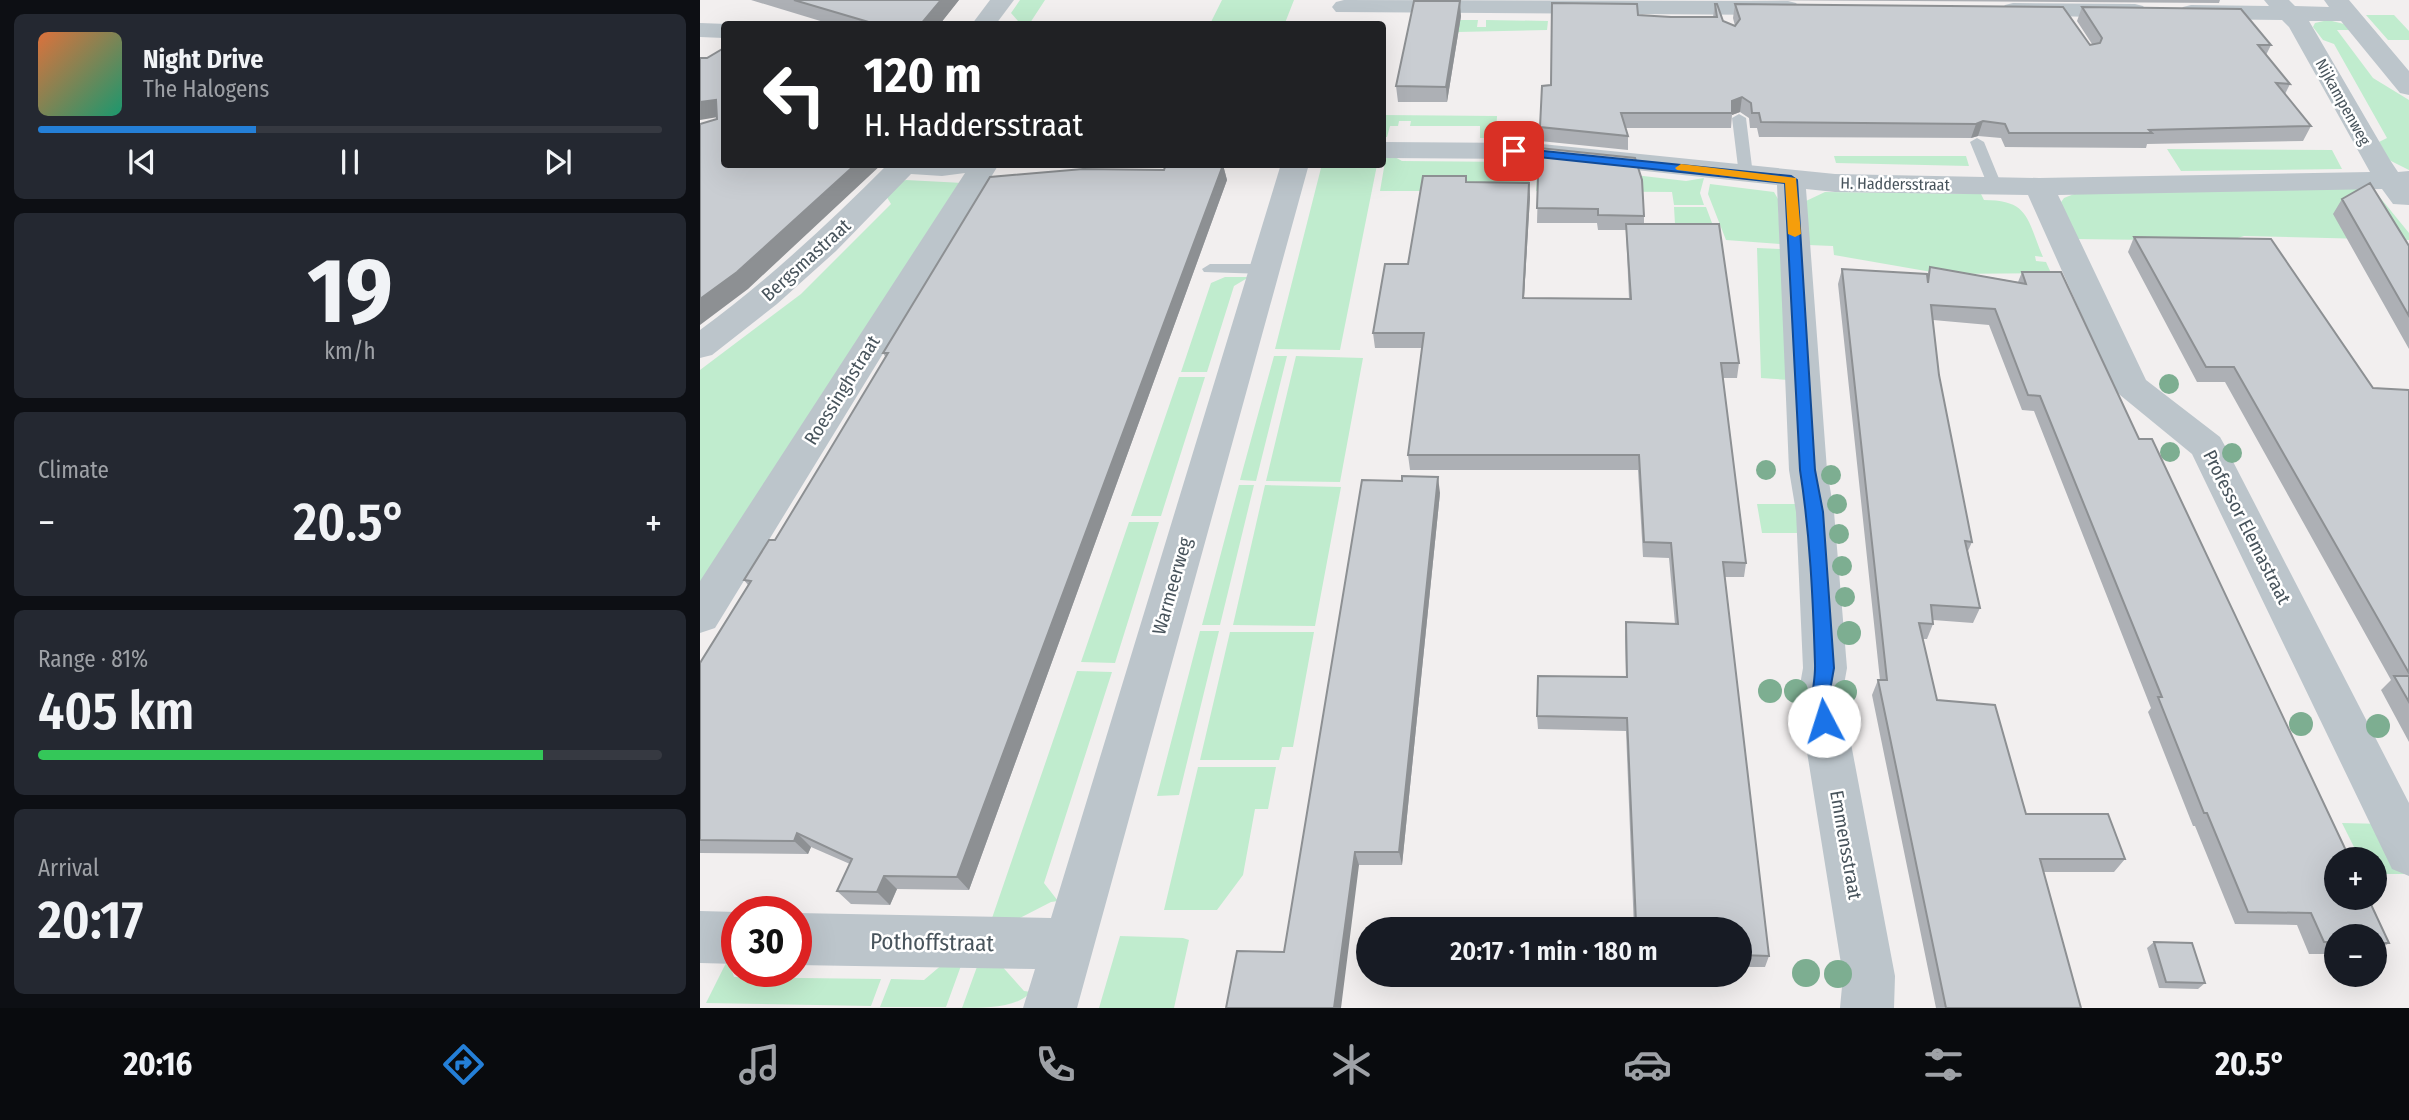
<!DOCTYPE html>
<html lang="en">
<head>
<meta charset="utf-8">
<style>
  :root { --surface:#171b24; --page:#242831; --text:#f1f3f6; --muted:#9ea1a6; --line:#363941; --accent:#247fd7 }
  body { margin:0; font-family:"Fira Sans Condensed",sans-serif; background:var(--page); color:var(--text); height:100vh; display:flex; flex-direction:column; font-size:26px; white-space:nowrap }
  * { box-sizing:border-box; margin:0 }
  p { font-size:23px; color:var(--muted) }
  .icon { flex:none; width:38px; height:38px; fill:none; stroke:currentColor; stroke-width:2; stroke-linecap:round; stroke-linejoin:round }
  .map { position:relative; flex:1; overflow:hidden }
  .sheet { display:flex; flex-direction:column; gap:14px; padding:14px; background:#0d0f14; width:700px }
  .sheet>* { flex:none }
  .guide { position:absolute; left:21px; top:21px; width:665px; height:147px; border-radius:7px; box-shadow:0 7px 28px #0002; background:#202124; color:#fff; overflow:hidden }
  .tools { position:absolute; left:1624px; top:847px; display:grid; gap:14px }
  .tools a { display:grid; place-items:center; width:63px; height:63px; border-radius:50%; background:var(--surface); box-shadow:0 7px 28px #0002; font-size:35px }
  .speed { position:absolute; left:21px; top:896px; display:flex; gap:14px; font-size:35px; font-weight:700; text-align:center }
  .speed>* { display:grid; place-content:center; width:91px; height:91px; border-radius:50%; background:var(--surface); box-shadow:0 7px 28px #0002; line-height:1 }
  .speed .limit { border:10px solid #d22; background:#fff; color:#111 }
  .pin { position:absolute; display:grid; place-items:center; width:60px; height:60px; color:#fff; margin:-30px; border-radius:14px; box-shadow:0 4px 10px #0006 }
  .me { position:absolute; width:77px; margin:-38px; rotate:355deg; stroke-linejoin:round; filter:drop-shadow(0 0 5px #0008) }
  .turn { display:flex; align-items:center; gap:24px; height:147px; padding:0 28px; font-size:32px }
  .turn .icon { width:91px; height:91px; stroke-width:2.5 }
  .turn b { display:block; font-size:49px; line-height:60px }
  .big { font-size:52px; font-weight:600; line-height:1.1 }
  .sheet .card { flex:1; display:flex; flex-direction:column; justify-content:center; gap:10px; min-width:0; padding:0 24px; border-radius:10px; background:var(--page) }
  .sheet .dial { align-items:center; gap:0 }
  .dial b { font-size:91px; line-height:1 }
  .song { display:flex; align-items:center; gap:21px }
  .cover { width:84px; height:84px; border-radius:10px; background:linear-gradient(135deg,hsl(20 70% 55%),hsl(160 70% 35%)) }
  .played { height:7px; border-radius:4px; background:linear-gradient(90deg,var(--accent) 35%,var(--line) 35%) }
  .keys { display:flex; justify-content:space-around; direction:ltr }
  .heat { display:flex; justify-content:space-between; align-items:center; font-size:38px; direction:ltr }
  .charge { height:10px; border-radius:5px; background:linear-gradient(90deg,#34c759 81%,var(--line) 0) }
  .trip { position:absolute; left:656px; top:917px; width:396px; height:70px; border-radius:35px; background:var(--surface); box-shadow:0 7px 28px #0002; font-weight:600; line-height:70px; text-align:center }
  .menu { display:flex; height:112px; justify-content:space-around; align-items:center; background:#090b0e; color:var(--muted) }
  .menu .icon { width:49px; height:49px }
  .menu .on { color:var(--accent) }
  .menu b { font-size:32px; color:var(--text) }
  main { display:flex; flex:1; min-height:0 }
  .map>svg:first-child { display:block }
  .green { fill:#c0ecce }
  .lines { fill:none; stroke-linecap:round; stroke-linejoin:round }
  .service { fill:#bcc5cb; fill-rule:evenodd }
  .minor { fill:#bcc5cb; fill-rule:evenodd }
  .tree { fill:#7dae91 }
  .wall { fill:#adb0b5 }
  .shaded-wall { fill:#8d9093 }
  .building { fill:#c9cdd2; stroke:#8d9093; stroke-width:2 }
  .route { fill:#1a73e8; stroke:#114b97; stroke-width:2 }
  .slow { fill:#f59e0b }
  .labels { text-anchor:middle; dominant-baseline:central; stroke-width:5; stroke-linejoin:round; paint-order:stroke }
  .far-street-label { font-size:16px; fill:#48545c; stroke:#fff }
  .street-label { font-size:19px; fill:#48545c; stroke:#fff }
  .near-street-label { font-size:23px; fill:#48545c; stroke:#fff }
</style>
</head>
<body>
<main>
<section class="sheet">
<div class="card">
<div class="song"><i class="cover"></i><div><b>Night Drive</b><p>The Halogens</p></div></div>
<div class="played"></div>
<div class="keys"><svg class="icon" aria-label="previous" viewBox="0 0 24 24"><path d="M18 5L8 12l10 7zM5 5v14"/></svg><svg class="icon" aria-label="pause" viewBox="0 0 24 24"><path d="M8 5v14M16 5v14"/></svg><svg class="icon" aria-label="next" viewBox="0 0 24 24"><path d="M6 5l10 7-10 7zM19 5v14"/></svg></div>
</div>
<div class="card dial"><b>19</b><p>km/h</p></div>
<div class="card"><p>Climate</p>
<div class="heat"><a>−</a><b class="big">20.5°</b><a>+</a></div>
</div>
<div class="card"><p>Range · 81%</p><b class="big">405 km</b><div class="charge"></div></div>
<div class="card"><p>Arrival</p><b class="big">20:17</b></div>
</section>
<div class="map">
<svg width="1709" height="1008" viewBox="0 0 1709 1008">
  <rect width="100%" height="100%" fill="#f2efef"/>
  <path class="green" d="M 320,0 L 345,0 L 330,23 L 318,21 L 311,13 Z
    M 522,0 L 594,0 L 585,23 L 510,24 Z
    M 1666,15 L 1694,15 L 1709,31 L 1709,40 L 1688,40 Z
    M 721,20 L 778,20 L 777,27 L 786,27 L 786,20 L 848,21 L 847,30 L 758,32 L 758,30 Z
    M 1628,20 L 1648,25 L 1654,30 L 1637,30 L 1673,78 L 1709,100 L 1709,170 L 1689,160 L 1679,142 L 1687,138 L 1634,44 L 1623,40 L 1613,27 L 1615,23 Z
    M 683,115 L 797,116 L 796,138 L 780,138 L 780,126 L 710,126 L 711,121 L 699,121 L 698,126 L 690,126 L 687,137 L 683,137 Z
    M 1467,149 L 1632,150 L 1642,169 L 1481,171 Z
    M 686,156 L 693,156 L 702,161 L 815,162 L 824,157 L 830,157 L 829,191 L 680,191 Z
    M 1134,156 L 1266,156 L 1269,166 L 1136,163 Z
    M 838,158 L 849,165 L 986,181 L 1004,178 L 1000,193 L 1004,205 L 974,205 L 972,192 L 836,191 Z
    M 629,164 L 677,165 L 640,350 L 575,349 L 621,168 Z
    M 206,180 L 263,183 L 0,597 L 0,370 L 101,294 L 191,204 L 185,194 L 196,183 Z
    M 1010,184 L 1074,192 L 1078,199 L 1080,244 L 1026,240 L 1008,194 Z
    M 1661,188 L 1678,195 L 1709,233 L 1709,240 L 1544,236 L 1528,241 L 1374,239 L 1359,205 L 1364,198 L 1374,194 Z
    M 1125,192 L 1281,194 L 1284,200 C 1330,200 1327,220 1343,257 L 1335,256 L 1336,261 L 1346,262 L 1351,273 L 1243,274 L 1134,255 L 1133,246 L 1108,245 L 1106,201 Z
    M 974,207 L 1006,207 L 1012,223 L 975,224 Z
    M 1057,248 L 1081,249 L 1089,380 L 1061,378 Z
    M 525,277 L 549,277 L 534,286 L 507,372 L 481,372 L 511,283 Z
    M 574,356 L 587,356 L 556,481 L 540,480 Z
    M 596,356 L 663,358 L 640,482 L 566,481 Z
    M 479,377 L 505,377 L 461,516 L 431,516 Z
    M 539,485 L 554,485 L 520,625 L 502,625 Z
    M 565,485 L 641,487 L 615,626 L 533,625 Z
    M 1057,504 L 1096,504 L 1101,533 L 1062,533 Z
    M 429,522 L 459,522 L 415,663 L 381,662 Z
    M 500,631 L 519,631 L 479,795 L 457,796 Z
    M 530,632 L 614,632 L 593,747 L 582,747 L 579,760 L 500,760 Z
    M 377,671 L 412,672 L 344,883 L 358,901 L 351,902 L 314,921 L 291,921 Z
    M 498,767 L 576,767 L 568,809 L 555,809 L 543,875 L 517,910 L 464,910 Z
    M 1642,823 L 1686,824 L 1709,874 L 1675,874 L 1675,859 L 1660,859 Z
    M 420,936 L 483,938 L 489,940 L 474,1008 L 399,1008 Z
    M 28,959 L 34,977 L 181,979 L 171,1006 L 6,1003 Z
    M 244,963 L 262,963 L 246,1007 L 180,1007 L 191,979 L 224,980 Z
    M 278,964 L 300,964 L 324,991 L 331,992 C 317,1008 286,1008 262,1008 Z"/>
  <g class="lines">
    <path class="service" d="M 1039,114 L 1046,118 L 1053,175 L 1046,179 L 1039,175 L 1032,118 Z
      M 1277,138 L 1284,142 L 1302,186 L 1300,189 L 1290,189 L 1288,186 L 1270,142 Z
      M 510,264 L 565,264 L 573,269 L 565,274 L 504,272 L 502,269 Z"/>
    <path class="minor" d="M 290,0 L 314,0 L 296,24 L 272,24 Z
      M 644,0 L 1088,1 L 1096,3 L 1100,8 L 1096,13 L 1088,15 L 636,12 L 632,7 L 636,2 Z
      M 1564,0 L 1589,0 L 1595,6 L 1629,7 L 1624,0 L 1649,0 L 1709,71 L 1709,95 L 1700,93 L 1641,21 L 1609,21 L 1690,160 L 1698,172 L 1709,171 L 1709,205 L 1693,204 L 1682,189 L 1358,195 L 1446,380 L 1520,437 L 1525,446 L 1709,803 L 1709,876 L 1692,869 L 1492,454 L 1420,395 L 1414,387 L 1328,195 L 1135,192 L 1106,189 L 1127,470 L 1134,512 L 1147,668 L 1142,696 L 1195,976 L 1194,1008 L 1140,1008 L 1143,976 L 1098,696 L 1103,668 L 1096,512 L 1089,470 L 1077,185 L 832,159 L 682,158 L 682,142 L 832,143 L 1135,174 L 1339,178 L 1670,172 L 1589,27 L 1582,20 L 1491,19 L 1483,17 L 1479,12 L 1483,7 L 1491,5 L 1569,6 Z
      M 1313,3 L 1435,4 L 1443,6 L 1447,11 L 1443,16 L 1435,18 L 1305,15 L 1301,10 L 1305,5 Z
      M 0,23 L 27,24 L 24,24 L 24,38 L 0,37 Z
      M 188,164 L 299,164 L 15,628 L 0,633 L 0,581 L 265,173 L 242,176 L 211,174 L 136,251 L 77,304 L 12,355 L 0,358 L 0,330 C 68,280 128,224 188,164 Z
      M 581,164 L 609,164 L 377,1008 L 323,1008 L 335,969 L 96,965 L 96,913 L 351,918 Z
      M 0,911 L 37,912 L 37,964 L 0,963 Z"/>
  </g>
  <g class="tree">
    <circle cx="1469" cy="384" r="10"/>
    <circle cx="1470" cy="452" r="10"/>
    <circle cx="1532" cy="453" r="10"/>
    <circle cx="1066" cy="470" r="10"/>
    <circle cx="1131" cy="475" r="10"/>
    <circle cx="1137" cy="504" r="10"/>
    <circle cx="1139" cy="534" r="10"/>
    <circle cx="1142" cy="566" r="10"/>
    <circle cx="1145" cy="597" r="10"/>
    <circle cx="1149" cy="633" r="12"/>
    <circle cx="1070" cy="691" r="12"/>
    <circle cx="1096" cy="691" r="12"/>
    <circle cx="1145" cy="692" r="12"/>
    <circle cx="1601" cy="724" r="12"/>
    <circle cx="1678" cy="726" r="12"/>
    <circle cx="1106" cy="973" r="14"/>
    <circle cx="1138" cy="974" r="14"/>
  </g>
  <path class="wall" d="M 51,0 L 259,0 L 240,24 L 67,24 L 127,23 Z
    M 1048,0 L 1520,0 L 1519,3 Z
    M 1015,4 L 1023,21 L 1035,26 L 1033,18 L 1035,4 L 1392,44 L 1377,21 L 1382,7 L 1571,45 L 1566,55 L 1590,84 L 1585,94 L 1611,126 L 1603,141 L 1447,144 L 1446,148 L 1305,147 L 1301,138 L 1278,136 L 1271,138 L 1059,137 L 1057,128 L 1050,128 L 1049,118 L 1040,112 L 1032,115 L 1031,128 L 926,128 L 928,136 L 928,150 L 840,141 L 840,127 L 851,85 L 938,15 L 971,17 L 1013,17 Z
    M 761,16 L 747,102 L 698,102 L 696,86 Z
    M 839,148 L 944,216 L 944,224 L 1039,363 L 1037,378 L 1023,378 L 1046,563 L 1044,577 L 1025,577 L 1069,956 L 1065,967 L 1040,967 L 1040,929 L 934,929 L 926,731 L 838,729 L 837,716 L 926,677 L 925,636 L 926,622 L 975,624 L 969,558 L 943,557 L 938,470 L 710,470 L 708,455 L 722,348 L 675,348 L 673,333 L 708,264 L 766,176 L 766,182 L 829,183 L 830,197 L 824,298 L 929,299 L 926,230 L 898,230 L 897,223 L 837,223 Z
    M 523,165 L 527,180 L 269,890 L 197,889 L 190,905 L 151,904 L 137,891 L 150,864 L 111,847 L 108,854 L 0,853 L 0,663 L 48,585 L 44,580 L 75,540 L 186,358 L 183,353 L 464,170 Z
    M 1642,199 L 1709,246 L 1709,349 L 1633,214 Z
    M 1434,237 L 1673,388 L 1709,390 L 1709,742 L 1681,690 L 1691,680 L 1525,382 L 1497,382 L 1428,252 Z
    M 1230,267 L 1318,282 L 1322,272 L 1439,439 L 1689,943 L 1675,953 L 1675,936 L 1636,936 L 1636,954 L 1609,954 L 1597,925 L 1535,924 L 1495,826 L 1493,826 L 1448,712 L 1451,708 L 1334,411 L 1322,410 L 1289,325 L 1233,320 L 1239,375 L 1272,542 L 1268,551 L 1280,608 L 1273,623 L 1233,620 L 1233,624 L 1227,639 L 1223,639 L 1237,700 L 1326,814 L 1425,859 L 1414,872 L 1343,872 L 1381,1008 L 1236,1008 L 1172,695 L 1178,680 L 1180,680 L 1138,284 L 1142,269 L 1227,277 Z
    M 740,493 L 702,865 L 659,865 L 584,952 Z
    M 1454,942 L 1505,983 L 1498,989 L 1459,988 L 1447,948 Z"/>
  <path class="shaded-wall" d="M 241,0 L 259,0 L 240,24 L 221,24 Z
    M 760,1 L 761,16 L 747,102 L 746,87 Z
    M 1042,97 L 1040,112 L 1032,115 L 1032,101 Z
    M 16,100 L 24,116 L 0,120 L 0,102 Z
    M 1283,121 L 1278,136 L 1271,138 L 1276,124 Z
    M 156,164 L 182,164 L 48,289 L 0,325 L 0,299 Z
    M 523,165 L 527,180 L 269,890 L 257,877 Z
    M 829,183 L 830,197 L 823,313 L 823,298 Z
    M 738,477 L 740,493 L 702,865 L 699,852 Z
    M 97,833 L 111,847 L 108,854 L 94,841 Z
    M 655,852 L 659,865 L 641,1008 L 634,1008 Z
    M 184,876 L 197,889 L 190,905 L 177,892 Z"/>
  <path class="building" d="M 94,0 L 241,0 L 221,24 L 67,24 L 70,23 L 172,23 Z
    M 714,1 L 760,1 L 746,87 L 696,86 Z
    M 852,3 L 937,4 L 938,15 L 971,17 L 1017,17 L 1015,4 L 1017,4 L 1023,21 L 1035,26 L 1040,19 L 1035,4 L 1363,7 L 1390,45 L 1400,43 L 1402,38 L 1382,7 L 1541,9 L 1571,45 L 1558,45 L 1590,84 L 1576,83 L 1611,126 L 1449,130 L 1452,133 L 1309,133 L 1305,124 L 1283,121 L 1276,124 L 1061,122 L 1059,113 L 1052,113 L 1051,103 L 1042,97 L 1032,101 L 1032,113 L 921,113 L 928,136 L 840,127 L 842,86 L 851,85 Z
    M 24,48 L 24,164 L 156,164 L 37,272 L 0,299 L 0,124 L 17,119 L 16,100 L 0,102 L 0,58 L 7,58 Z
    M 839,148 L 935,158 L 942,180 L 944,216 L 898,215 L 898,209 L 837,208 Z
    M 466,164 L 523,165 L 257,877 L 184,876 L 177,892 L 137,891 L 152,859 L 97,833 L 94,841 L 0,840 L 0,663 L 51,581 L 44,580 L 69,540 L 75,540 L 126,456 L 188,353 L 183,353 L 290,177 L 383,169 L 464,170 Z
    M 723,176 L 766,176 L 766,182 L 829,183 L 823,298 L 931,299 L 926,224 L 1019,224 L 1039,363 L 1021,363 L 1046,563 L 1023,562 L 1069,956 L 1040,955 L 1040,929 L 1001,929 L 1001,925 L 936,923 L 927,718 L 837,716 L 838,676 L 927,677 L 926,622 L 978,624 L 971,543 L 944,542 L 939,455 L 708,455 L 724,333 L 673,333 L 685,264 L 708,264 Z
    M 1670,183 L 1709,246 L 1709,316 L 1642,199 Z
    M 1434,237 L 1571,239 L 1673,388 L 1709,390 L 1709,673 L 1534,367 L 1506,367 Z
    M 1230,267 L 1326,284 L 1322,272 L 1361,272 L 1439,439 L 1452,439 L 1650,859 L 1636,859 L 1636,898 L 1668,898 L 1689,943 L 1675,943 L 1675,936 L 1636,936 L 1636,942 L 1624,942 L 1611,913 L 1548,912 L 1507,813 L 1504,813 L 1458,697 L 1462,697 L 1340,396 L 1328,395 L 1295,309 L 1231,305 L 1239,375 L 1272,542 L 1265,541 L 1280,608 L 1231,605 L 1233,624 L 1219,623 L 1237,700 L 1295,705 L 1326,814 L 1408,814 L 1425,859 L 1340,859 L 1381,1008 L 1246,1008 L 1178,680 L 1187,680 L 1142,269 L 1227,274 L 1228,283 Z
    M 702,476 L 738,477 L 699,852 L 655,852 L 634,1008 L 526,1008 L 537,951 L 584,952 L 662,480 L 702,481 Z
    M 1694,676 L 1709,676 L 1709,702 Z
    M 1454,942 L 1492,943 L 1505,983 L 1466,982 Z"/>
  <path class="route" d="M 814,148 L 1091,176 L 1097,180 L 1115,470 L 1123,512 L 1134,668 L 1129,696 L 1134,721 L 1131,727 L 1124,729 L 1118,727 C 1106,703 1116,687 1115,664 C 1113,599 1110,534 1100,470 L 1085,183 L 810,154 L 809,151 Z"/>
  <path class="slow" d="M 981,164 L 1096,178 L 1101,234 L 1095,237 L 1088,234 L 1085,183 L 977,170 L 975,168 Z"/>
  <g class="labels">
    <g class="far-street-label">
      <text transform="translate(1643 102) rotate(61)">Nijkampenweg</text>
      <text transform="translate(1195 184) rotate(1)">H. Haddersstraat</text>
    </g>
    <g class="street-label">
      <text transform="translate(106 260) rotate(-42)">Bergsmastraat</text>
      <text transform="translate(142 390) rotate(-58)">Roessinghstraat</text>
      <text transform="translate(1547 527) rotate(63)">Professor Elemastraat</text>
      <text transform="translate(472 586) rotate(-74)">Warmeerweg</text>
      <text transform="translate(1146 845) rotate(80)">Emmensstraat</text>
    </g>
    <g class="near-street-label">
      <text transform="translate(232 942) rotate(1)">Pothoffstraat</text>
    </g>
  </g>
</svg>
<div class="tools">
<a>+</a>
<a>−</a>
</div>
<div class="speed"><div class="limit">30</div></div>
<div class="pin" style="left:814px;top:151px;background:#d93025"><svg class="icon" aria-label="arrive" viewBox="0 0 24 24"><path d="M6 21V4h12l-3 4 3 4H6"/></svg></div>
<svg class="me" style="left:1124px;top:721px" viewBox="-20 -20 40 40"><circle r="19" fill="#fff"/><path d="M0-13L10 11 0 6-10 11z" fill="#1a73e8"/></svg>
<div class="trip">20:17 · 1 min · 180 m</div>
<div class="guide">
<div class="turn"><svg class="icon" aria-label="left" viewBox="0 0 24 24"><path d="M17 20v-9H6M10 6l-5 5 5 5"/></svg><div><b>120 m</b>H. Haddersstraat</div></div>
</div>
</div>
</main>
<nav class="menu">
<b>20:16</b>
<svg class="icon on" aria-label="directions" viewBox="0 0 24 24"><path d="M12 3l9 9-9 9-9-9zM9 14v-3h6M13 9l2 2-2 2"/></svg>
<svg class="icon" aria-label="music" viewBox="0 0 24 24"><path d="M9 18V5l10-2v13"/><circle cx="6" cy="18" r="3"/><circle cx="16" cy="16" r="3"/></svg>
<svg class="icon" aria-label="phone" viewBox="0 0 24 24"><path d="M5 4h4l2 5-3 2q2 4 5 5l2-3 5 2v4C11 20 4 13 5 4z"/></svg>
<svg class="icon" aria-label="climate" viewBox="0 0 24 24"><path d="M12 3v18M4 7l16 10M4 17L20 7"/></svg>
<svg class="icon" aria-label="car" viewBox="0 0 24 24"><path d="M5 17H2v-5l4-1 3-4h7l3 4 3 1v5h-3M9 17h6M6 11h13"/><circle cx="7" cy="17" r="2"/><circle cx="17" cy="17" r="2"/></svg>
<svg class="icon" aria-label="filters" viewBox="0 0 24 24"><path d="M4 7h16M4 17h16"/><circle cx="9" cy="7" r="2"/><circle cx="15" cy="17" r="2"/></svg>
<b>20.5°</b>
</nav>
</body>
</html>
